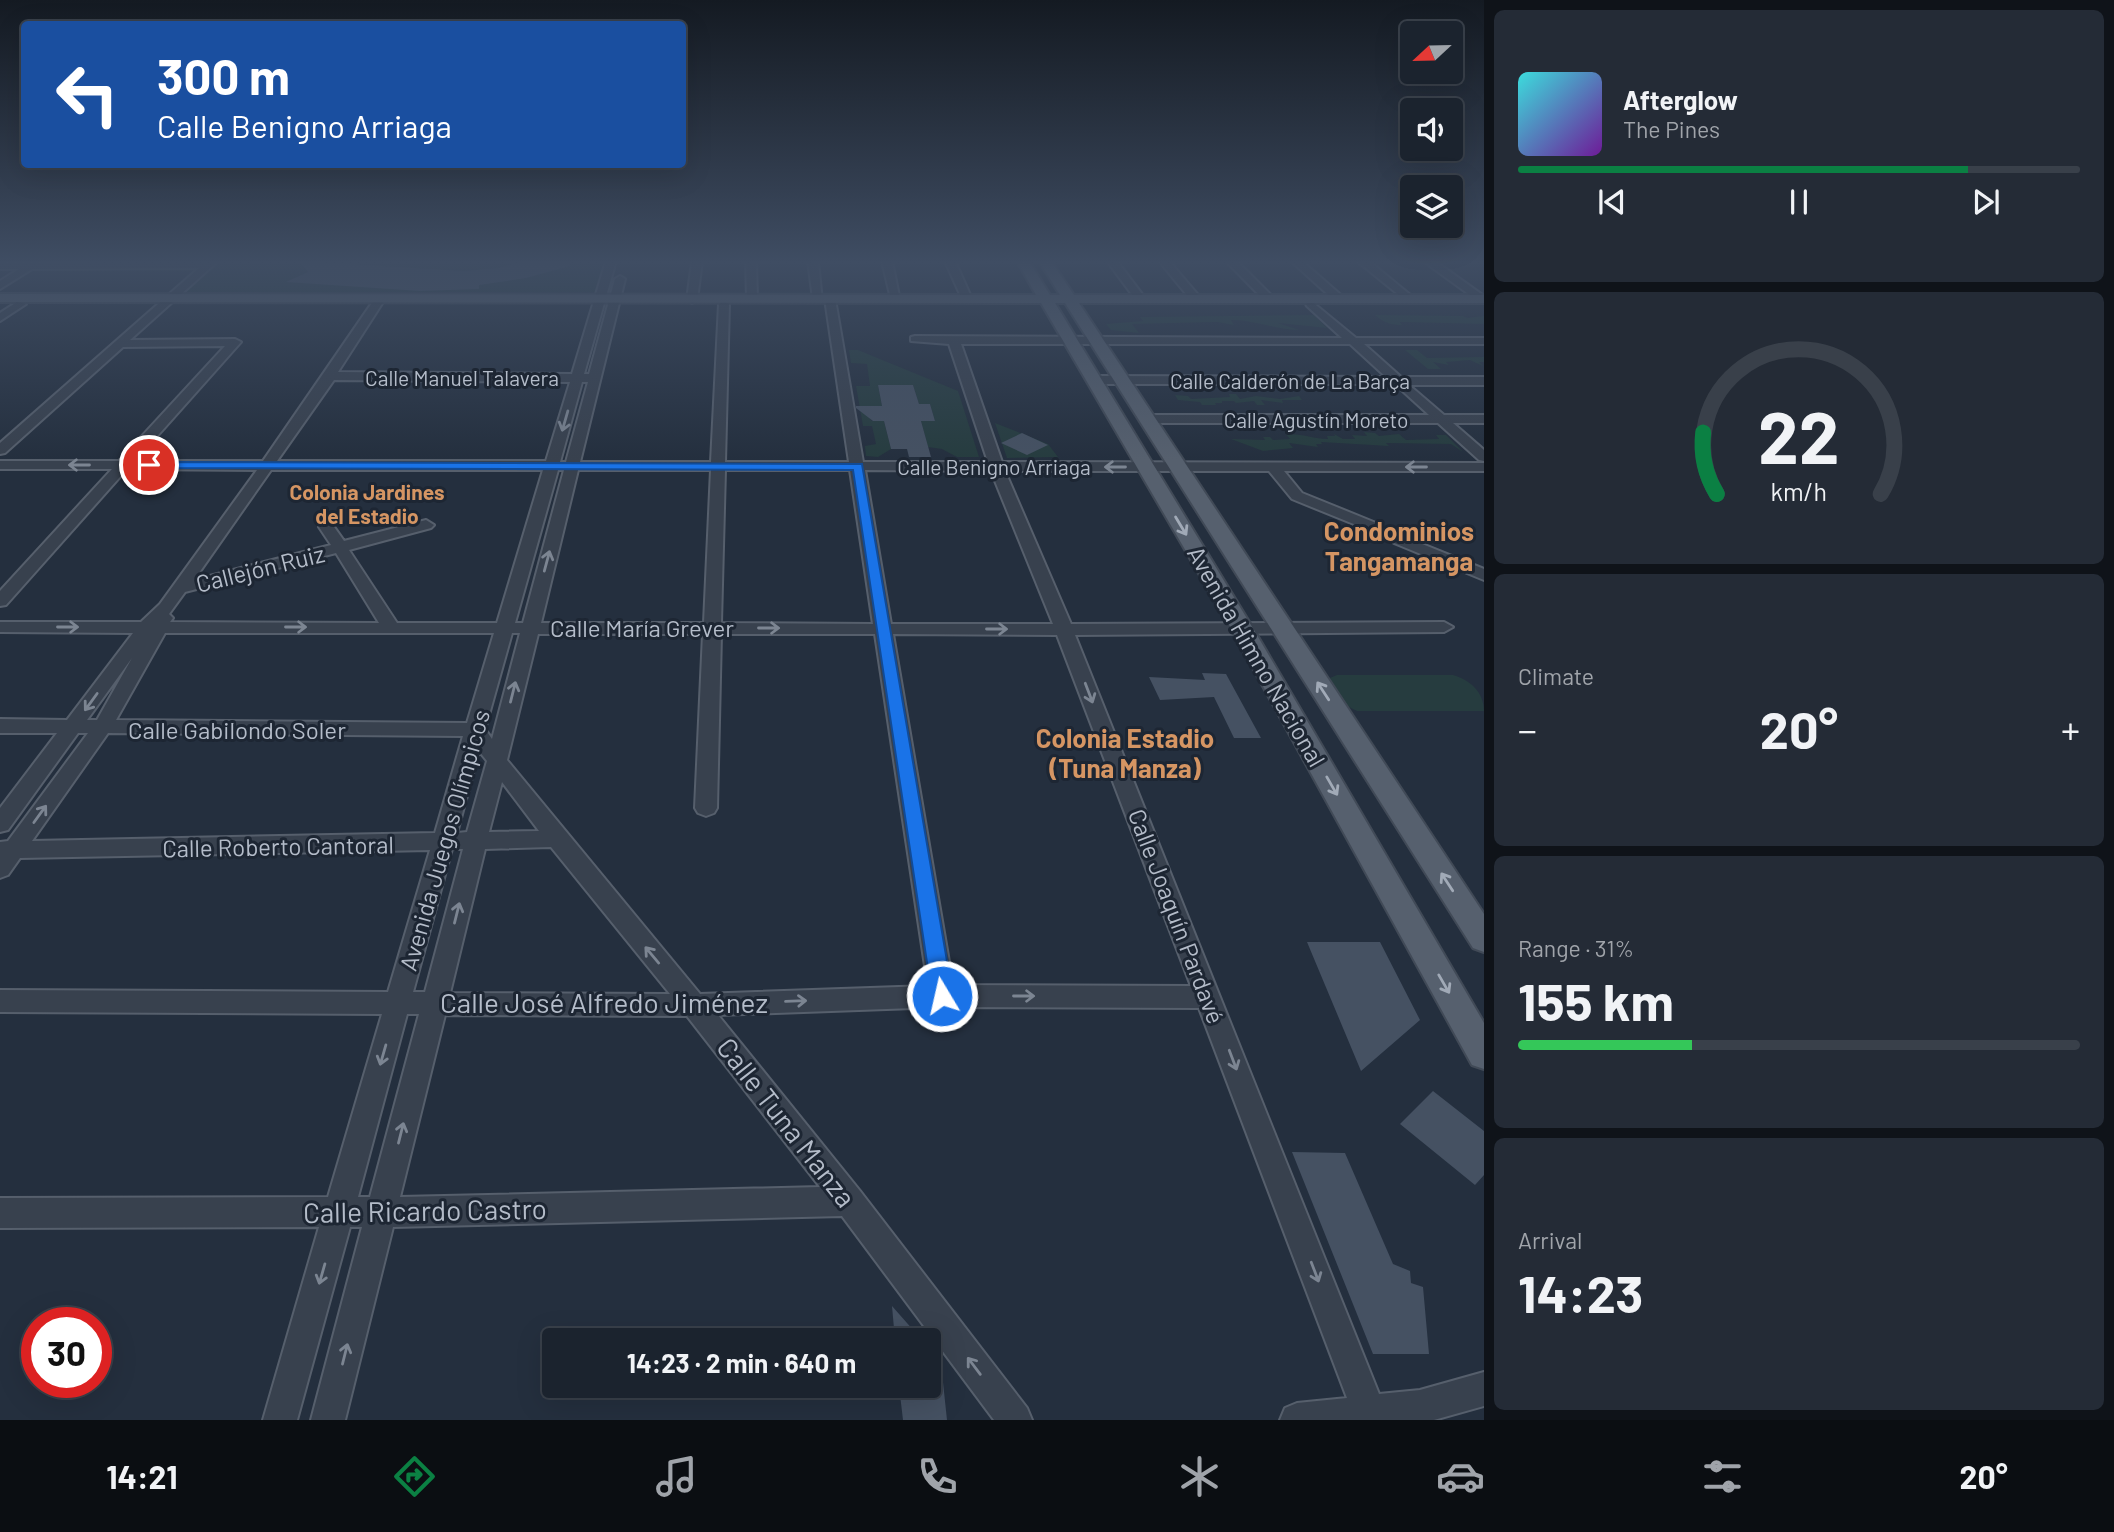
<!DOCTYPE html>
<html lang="en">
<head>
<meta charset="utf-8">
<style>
  :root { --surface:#1b232e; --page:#242b36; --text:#f1f3f6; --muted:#a0a4aa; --line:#39404a; --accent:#0b8043 }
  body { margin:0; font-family:Barlow,sans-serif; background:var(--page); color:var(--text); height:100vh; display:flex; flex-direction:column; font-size:26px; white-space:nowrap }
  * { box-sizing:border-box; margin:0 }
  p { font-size:23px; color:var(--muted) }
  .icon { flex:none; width:38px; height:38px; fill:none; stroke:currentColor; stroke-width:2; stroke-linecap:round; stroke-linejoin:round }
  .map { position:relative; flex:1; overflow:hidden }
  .panel { display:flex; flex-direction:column; gap:10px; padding:10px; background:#0f1319; width:630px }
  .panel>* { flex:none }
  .guide { position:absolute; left:21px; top:21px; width:665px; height:147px; border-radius:7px; box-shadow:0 7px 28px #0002,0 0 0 2px var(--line); background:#1a4fa0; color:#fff; overflow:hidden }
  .needle { width:46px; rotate:248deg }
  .buttons { position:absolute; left:1400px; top:21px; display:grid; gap:14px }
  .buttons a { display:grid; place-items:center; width:63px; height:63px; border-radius:7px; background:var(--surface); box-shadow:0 7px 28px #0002,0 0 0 2px var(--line); font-size:35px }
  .speed { position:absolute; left:21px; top:1307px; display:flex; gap:14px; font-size:35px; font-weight:700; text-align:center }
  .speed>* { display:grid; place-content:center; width:91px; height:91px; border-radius:50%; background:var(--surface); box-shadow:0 7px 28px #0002,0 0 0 2px var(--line); line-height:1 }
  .speed .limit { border:10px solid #d22; background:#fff; color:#111 }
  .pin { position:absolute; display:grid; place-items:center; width:60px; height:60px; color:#fff; margin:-30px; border:4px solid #fff; border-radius:50%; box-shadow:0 2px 7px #0007 }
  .me { position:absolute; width:77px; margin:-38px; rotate:351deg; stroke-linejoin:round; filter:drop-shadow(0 0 5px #0008) }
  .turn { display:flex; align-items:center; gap:24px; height:147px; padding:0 21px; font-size:32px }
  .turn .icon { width:91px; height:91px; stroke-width:2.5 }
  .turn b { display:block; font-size:49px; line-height:60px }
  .big { font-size:52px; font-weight:700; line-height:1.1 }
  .panel .tile { flex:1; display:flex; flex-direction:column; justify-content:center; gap:10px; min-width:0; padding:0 24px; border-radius:10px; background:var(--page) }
  .panel .dial { align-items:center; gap:0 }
  .dial svg { height:182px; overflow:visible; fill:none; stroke:var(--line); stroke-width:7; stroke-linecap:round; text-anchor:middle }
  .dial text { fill:var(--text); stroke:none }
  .song { display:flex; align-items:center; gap:21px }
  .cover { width:84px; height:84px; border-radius:10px; background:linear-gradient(135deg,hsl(180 70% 55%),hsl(280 70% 35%)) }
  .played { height:7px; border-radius:4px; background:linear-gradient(90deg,var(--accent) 80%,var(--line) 80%) }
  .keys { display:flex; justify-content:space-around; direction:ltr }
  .heat { display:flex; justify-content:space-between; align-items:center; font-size:38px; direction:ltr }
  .charge { height:10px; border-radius:5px; background:linear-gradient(90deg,#34c759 31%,var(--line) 0) }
  .trip { position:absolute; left:542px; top:1328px; width:399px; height:70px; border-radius:7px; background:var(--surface); box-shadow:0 7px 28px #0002,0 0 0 2px var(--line); font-weight:700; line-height:70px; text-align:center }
  .tabs { display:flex; height:112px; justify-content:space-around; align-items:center; background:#0b0e12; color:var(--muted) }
  .tabs .icon { width:49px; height:49px }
  .tabs .current { color:var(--accent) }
  .tabs b { font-size:32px; color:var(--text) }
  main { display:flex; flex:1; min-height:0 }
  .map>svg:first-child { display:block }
  .green { fill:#263c3f }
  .building { fill:#455162 }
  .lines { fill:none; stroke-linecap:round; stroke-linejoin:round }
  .minor-casing { stroke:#565f6c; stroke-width:4 }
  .major-casing { stroke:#414a57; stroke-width:4 }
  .minor { fill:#38414e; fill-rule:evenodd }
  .major { fill:#56606e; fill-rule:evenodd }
  .oneway { stroke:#7c8592 }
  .oneway2 { stroke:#a1aab7 }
  .route { fill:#1a73e8; stroke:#114b97; stroke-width:2 }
  .labels { text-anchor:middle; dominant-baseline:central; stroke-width:6; stroke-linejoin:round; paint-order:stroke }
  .far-street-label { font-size:21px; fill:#b4bcc9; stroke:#1d2633 }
  .far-neighbourhood-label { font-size:21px; font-weight:bold; fill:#d59563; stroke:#1d2633 }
  .street-label { font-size:24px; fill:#b4bcc9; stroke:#1d2633 }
  .neighbourhood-label { font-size:26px; font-weight:bold; fill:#d59563; stroke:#1d2633 }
  .near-street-label { font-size:28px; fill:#b4bcc9; stroke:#1d2633 }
</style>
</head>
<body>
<main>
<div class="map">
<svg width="1484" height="1420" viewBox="0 0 1484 1420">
  <rect width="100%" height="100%" fill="#242f3e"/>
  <path class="green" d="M 219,261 L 607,261 L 597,292 L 185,292 Z
    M 1314,315 L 1327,328 L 1278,323 L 1299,330 C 1276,330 1255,320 1231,320 L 1234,325 L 1217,322 L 1132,324 L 1139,333 L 1111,330 L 1106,324 L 1143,321 L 1140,317 Z
    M 1375,315 L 1463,316 L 1467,318 L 1484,316 L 1484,324 L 1400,322 L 1402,325 C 1391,325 1384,323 1375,315 Z
    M 849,350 L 858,350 L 958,391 L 979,457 L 957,457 L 942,449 L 928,447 L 921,421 L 935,421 L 930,404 L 919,404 L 913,385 L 878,385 L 882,406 L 869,406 L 865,413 L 872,421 L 884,421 L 891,449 L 878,457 L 866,456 L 865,446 L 876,444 L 872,426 L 863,426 L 856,386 L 870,386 L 867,364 L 851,363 Z
    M 1405,350 L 1417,350 L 1427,358 L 1484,357 L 1484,362 L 1479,362 L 1483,366 L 1470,360 L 1446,362 L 1449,365 L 1433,362 L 1441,369 L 1428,369 Z
    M 1229,394 L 1236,394 L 1240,399 L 1256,396 L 1280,399 L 1299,396 L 1302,400 L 1282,400 L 1283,403 L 1261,400 L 1265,405 L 1257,405 L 1254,401 L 1236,403 L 1234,401 L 1222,401 L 1222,403 L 1215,403 L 1216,405 L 1202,405 L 1200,402 L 1178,400 L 1175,395 L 1188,396 L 1191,399 L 1230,397 Z
    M 995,423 L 1048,444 L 1058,457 L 1007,458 Z
    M 1364,432 L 1375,433 L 1379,436 L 1399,434 L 1406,440 L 1439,439 L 1436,435 L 1446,435 L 1463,452 L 1451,444 L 1386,443 L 1389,446 L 1321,442 L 1322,444 L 1316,444 L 1318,447 L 1289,443 L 1293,448 L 1263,451 L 1231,439 L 1265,440 L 1263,437 L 1270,437 L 1273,440 L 1290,439 L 1286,434 C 1304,434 1315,439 1328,439 L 1327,436 L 1335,436 L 1334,434 L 1343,439 L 1355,439 L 1352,435 L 1367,436 Z
    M 1337,675 L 1453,675 C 1470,680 1484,692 1484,711 L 1357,711 C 1343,705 1333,693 1330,678 Z"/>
  <path class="building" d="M 299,261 L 464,271 L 499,268 L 524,261 L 570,261 L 570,266 L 526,278 L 479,285 L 479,289 L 420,291 L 286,282 L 308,272 Z
    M 878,385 L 913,385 L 919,404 L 930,404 L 935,421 L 921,421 L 931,457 L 909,457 L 907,449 L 891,449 L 884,421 L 873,421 L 856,408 L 856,406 L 882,406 Z
    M 1022,433 L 1048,445 L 1027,455 L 1001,443 Z
    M 1202,673 L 1226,674 L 1261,738 L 1234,738 L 1214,697 L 1160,700 L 1149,677 L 1205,680 Z
    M 1307,942 L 1380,942 L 1420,1020 L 1361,1071 Z
    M 1433,1091 L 1484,1131 L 1484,1175 L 1475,1185 L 1400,1124 Z
    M 1292,1152 L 1345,1153 L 1393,1264 L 1410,1271 L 1411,1283 L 1423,1287 L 1429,1354 L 1373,1354 Z
    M 892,1306 L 922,1340 L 895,1340 Z
    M 929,1354 L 940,1354 L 947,1420 L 903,1420 L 899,1386 L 929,1386 Z"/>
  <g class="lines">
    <g class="minor-casing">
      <path id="minor" d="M 218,261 L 130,340 L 235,339 L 241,342 L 135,461 L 263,461 L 376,297 L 380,296 L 385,299 L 338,372 L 572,374 L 606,261 L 616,261 L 584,374 L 589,374 L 615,279 L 620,276 L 625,279 L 580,462 L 711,462 L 719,304 L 724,301 L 729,304 L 725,462 L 849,462 L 825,299 L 830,296 L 835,299 L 863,462 L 988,462 L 949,344 L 911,341 L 911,337 L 915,336 L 1342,338 L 1307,306 L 1306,304 L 1311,301 L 1356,338 L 1484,338 L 1484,344 L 1364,344 L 1401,377 L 1484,377 L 1484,385 L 1409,385 L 1444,415 L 1484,415 L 1484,423 L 1453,423 L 1484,450 L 1484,461 L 1479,460 L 1438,423 L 1148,423 L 1141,419 L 1148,415 L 1429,415 L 1395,384 L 1095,384 L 1089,380 L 1095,376 L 1386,377 L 1350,344 L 961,344 L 1002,462 L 1484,463 L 1484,471 L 1284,471 L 1302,493 L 1376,523 L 1379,526 L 1371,531 L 1292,499 L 1269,471 L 1005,471 L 1071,624 L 1444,622 L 1453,627 L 1444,632 L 1075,635 L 1379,1394 L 1420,1390 L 1484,1372 L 1484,1406 L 1434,1420 L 1280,1420 L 1285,1408 L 1297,1403 L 1347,1398 L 1199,1008 L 942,1007 L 718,1015 L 860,1191 L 1027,1408 L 1032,1420 L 994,1420 L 842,1216 L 393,1227 L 345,1420 L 311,1420 L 362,1227 L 350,1227 L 297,1420 L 263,1420 L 319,1227 L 0,1228 L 0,1198 L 328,1197 L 382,1014 L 0,1012 L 0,990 L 388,992 L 430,850 L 20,858 L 8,875 L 0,878 L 0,842 L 8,841 L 88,733 L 78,733 L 8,830 L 0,832 L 0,808 L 57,733 L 0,733 L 0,719 L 67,720 L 133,633 L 0,632 L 0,622 L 141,622 L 160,604 L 257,470 L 127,469 L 6,605 L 0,606 L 0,591 L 112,469 L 0,469 L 0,461 L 119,461 L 225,346 L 123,347 L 5,453 L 0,454 L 0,443 L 199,268 L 32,269 L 0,289 L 0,281 L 19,269 L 0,269 L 0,263 ZM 334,380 L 570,382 L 546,461 L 277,461 ZM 582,382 L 588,382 L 566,462 L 560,462 ZM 271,470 L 543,470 L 497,623 L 397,623 L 349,550 L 431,528 L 434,525 L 426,520 L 344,541 L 332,524 L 322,524 L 319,527 L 331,545 L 194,580 ZM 558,470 L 564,470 L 523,623 L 515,623 ZM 578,470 L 711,470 L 704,623 L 541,623 ZM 725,470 L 850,470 L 873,624 L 721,623 ZM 865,470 L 991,471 L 1053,624 L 891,624 ZM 336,553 L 379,623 L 170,622 L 173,618 L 169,614 L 185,592 ZM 165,633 L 494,633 L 467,723 L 116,720 ZM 512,633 L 520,633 L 492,739 L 485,729 ZM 538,634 L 703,634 L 695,808 L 698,813 L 706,816 L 714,813 L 717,808 L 721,634 L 875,634 L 928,986 L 700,994 L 507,760 ZM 893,634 L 1057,635 L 1191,986 L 953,985 ZM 132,658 L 97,720 L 87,720 ZM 108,733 L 463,736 L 435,833 L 32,841 ZM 479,751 L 487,761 L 467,832 L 457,833 ZM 502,782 L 539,831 L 489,832 ZM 551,847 L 670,994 L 450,993 L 485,849 ZM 452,849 L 463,849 L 425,992 L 413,992 ZM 407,1014 L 419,1014 L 370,1197 L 358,1197 ZM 445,1015 L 687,1016 L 820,1187 L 400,1197 Z
        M 692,261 L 702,261 L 697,300 L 692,303 L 687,300 Z
        M 746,261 L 756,261 L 757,299 L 752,302 L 747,299 Z
        M 808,261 L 818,261 L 822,301 L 813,299 Z
        M 882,261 L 892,261 L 900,301 L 891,299 Z
        M 945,261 L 955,261 L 972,299 L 971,301 L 962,299 Z
        M 1107,261 L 1117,261 L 1145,298 L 1144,300 L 1136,300 Z
        M 1159,261 L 1169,261 L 1199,296 L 1199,300 L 1191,300 Z
        M 1226,261 L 1237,261 L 1272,296 L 1272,300 L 1264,300 Z
        M 1291,261 L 1302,261 L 1342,296 L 1342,300 L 1334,300 Z
        M 1357,261 L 1369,261 L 1414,298 L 1405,300 Z
        M 1423,261 L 1435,261 L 1484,296 L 1484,302 L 1478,301 Z
        M 17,302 L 26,304 L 0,321 L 0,313 Z
        M 1400,535 L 1484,569 L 1484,580 L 1394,543 L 1392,540 L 1394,537 Z"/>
    </g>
    <g class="major-casing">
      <path id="major" d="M 1017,261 L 1029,261 L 1050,295 L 1060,295 L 1039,261 L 1051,261 L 1074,295 L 1484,295 L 1484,303 L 1079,303 L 1484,914 L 1484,952 L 1473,948 L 1065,303 L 1055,303 L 1254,630 L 1484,1023 L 1484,1069 L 1472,1065 L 1232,630 L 1041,303 L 0,302 L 0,294 L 1036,295 Z"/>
    </g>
    <use href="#minor" class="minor"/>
    <use href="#major" class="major"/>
  </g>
  <defs><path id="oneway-shaft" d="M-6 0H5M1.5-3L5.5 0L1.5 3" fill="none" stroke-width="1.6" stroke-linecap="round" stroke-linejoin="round" transform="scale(1.75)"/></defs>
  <g class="oneway">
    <use href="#oneway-shaft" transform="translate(565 421) rotate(106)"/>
    <use href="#oneway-shaft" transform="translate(79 465) rotate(-180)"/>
    <use href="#oneway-shaft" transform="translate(1115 467) rotate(-180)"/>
    <use href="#oneway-shaft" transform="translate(1416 467) rotate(-180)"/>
    <use href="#oneway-shaft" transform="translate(547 561) rotate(-75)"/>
    <use href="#oneway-shaft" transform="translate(68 627)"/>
    <use href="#oneway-shaft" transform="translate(296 627)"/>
    <use href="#oneway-shaft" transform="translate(769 628)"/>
    <use href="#oneway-shaft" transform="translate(997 629)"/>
    <use href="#oneway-shaft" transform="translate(513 692) rotate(-76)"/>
    <use href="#oneway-shaft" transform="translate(1089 693) rotate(69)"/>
    <use href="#oneway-shaft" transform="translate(91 702) rotate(126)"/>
    <use href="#oneway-shaft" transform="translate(40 814) rotate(-54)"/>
    <use href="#oneway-shaft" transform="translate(457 913) rotate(-76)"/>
    <use href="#oneway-shaft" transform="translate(652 955) rotate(-130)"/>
    <use href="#oneway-shaft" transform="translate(1024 996)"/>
    <use href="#oneway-shaft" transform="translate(796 1001) rotate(-2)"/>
    <use href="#oneway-shaft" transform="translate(383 1055) rotate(106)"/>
    <use href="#oneway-shaft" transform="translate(1233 1060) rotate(69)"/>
    <use href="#oneway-shaft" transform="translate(401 1133) rotate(-76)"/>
    <use href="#oneway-shaft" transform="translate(1315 1272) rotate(69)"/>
    <use href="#oneway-shaft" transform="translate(322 1274) rotate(106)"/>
    <use href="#oneway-shaft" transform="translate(345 1354) rotate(-76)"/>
    <use href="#oneway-shaft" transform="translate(974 1366) rotate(-127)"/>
  </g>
  <g class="oneway2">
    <use href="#oneway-shaft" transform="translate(1181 526) rotate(59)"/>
    <use href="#oneway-shaft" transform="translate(1323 691) rotate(-123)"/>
    <use href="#oneway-shaft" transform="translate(1332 786) rotate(60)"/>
    <use href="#oneway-shaft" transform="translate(1447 882) rotate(-123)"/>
    <use href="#oneway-shaft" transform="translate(1444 984) rotate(60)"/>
  </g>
  <linearGradient id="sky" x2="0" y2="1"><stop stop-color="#141a22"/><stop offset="0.57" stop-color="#3f4d63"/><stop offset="1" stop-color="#3f4d63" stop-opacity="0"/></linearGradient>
  <rect width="1484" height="460" fill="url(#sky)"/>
  <path class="route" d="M 145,462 L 862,464 L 953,996 L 950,1003 L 942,1005 L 935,1003 L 932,996 L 853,470 L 149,468 L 145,467 Z"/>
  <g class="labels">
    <g class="far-street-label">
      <text x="462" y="377">Calle Manuel Talavera</text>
      <text x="1290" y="380">Calle Calderón de La Barça</text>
      <text x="1316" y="419">Calle Agustín Moreto</text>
      <text x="994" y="466">Calle Benigno Arriaga</text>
    </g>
    <g class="far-neighbourhood-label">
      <text x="367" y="491">Colonia Jardines<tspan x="367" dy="24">del Estadio</tspan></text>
    </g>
    <g class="street-label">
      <text transform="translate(260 568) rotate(-14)">Callejón Ruiz</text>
      <text x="642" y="627">Calle María Grever</text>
      <text transform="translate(1257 656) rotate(60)">Avenida Himno Nacional</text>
      <text x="237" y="729">Calle Gabilondo Soler</text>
      <text transform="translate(444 840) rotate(-74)">Avenida Juegos Olímpicos</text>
      <text transform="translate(278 846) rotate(-1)">Calle Roberto Cantoral</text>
      <text transform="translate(1177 916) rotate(69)">Calle Joaquín Pardavé</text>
    </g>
    <g class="neighbourhood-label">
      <text x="1399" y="530">Condominios<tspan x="1399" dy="30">Tangamanga</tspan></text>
      <text x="1125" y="737">Colonia Estadio<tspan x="1125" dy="30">(Tuna Manza)</tspan></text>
    </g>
    <g class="near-street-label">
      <text x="604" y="1002">Calle José Alfredo Jiménez</text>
      <text transform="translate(787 1122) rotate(52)">Calle Tuna Manza</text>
      <text transform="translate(425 1210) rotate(-1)">Calle Ricardo Castro</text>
    </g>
  </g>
</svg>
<div class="buttons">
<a><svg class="needle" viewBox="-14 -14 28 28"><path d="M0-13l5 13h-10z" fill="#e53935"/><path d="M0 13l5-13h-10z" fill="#a0a4aa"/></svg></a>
<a><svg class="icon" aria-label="sound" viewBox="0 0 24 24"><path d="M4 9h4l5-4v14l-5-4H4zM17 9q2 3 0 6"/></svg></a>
<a><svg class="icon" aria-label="layers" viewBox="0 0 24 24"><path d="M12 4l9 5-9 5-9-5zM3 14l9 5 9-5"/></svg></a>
</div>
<div class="speed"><div class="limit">30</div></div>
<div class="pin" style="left:149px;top:465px;background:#d93025"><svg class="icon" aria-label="arrive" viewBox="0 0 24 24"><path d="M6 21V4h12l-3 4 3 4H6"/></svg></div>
<svg class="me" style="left:942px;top:996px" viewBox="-20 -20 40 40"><circle r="17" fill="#1a73e8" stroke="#fff" stroke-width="3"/><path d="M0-11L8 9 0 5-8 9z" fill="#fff"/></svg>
<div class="trip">14:23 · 2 min · 640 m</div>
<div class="guide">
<div class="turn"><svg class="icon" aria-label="left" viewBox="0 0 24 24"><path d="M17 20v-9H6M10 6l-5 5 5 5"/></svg><div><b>300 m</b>Calle Benigno Arriaga</div></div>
</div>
</div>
<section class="panel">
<div class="tile">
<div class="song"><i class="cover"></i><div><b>Afterglow</b><p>The Pines</p></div></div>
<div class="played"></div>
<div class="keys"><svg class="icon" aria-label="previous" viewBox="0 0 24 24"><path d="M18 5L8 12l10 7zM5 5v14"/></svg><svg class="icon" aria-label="pause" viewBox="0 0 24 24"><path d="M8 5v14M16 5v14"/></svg><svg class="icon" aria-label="next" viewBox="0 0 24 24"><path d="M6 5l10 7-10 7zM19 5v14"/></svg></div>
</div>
<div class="tile dial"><svg viewBox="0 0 100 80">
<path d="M14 69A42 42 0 1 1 86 69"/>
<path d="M14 69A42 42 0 0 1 8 42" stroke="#0b8043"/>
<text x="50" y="56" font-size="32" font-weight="700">22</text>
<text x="50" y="72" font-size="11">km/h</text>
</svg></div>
<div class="tile"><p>Climate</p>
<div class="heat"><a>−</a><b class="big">20°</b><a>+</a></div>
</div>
<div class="tile"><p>Range · 31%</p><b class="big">155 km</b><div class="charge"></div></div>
<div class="tile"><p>Arrival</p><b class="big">14:23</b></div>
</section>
</main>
<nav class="tabs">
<b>14:21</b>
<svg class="icon current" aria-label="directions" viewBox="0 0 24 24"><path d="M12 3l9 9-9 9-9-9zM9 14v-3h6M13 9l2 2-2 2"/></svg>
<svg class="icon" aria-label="music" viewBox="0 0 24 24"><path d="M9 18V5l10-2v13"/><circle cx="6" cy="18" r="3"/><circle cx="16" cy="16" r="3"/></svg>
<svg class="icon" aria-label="phone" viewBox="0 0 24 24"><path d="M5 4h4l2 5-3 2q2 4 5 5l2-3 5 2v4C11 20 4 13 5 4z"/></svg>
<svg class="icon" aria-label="climate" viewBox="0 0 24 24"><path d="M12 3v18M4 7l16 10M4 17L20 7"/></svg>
<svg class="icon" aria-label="car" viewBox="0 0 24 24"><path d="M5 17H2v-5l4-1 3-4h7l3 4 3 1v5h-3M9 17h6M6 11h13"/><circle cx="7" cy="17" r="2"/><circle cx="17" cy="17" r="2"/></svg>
<svg class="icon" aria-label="filters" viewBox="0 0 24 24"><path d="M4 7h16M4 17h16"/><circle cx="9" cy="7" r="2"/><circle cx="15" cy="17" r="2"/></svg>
<b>20°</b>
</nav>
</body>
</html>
